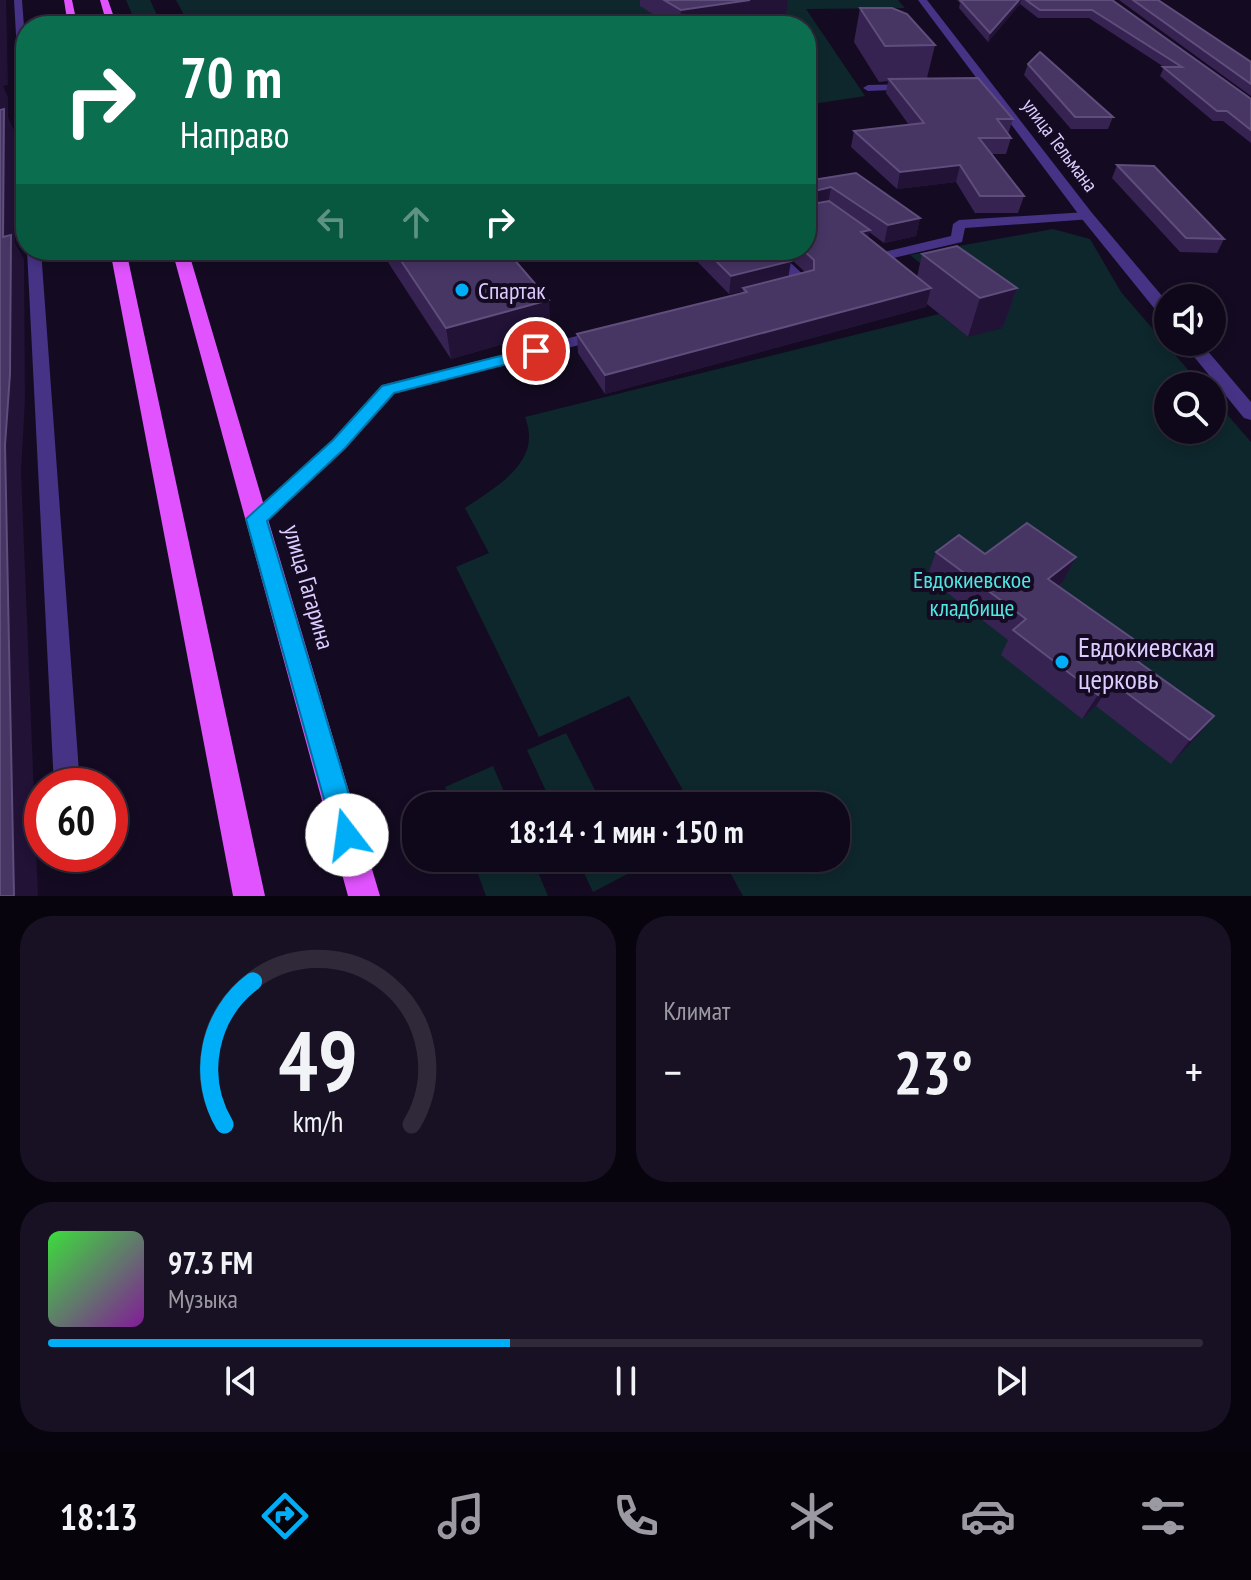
<!DOCTYPE html>
<html lang="ru">
<head>
<meta charset="utf-8">
<style>
  :root { --surface:#0f081a; --page:#181123; --text:#f1f3f6; --muted:#9b9aa2; --line:#2f2939; --accent:#00adf7 }
  body { margin:0; font-family:"PT Sans Narrow",sans-serif; background:var(--page); color:var(--text); height:100vh; display:flex; flex-direction:column; font-size:30px; white-space:nowrap }
  * { box-sizing:border-box; margin:0 }
  p { font-size:26px; color:var(--muted) }
  .icon { flex:none; width:44px; height:44px; fill:none; stroke:currentColor; stroke-width:2; stroke-linecap:round; stroke-linejoin:round }
  .map { position:relative; height:896px; overflow:hidden }
  .details { display:flex; flex-direction:column; gap:20px; padding:20px; background:#08040e; flex:1 }
  .details>* { flex:none }
  .top-card { position:absolute; left:16px; top:16px; width:800px; height:244px; border-radius:32px; box-shadow:0 4px 12px #0003,0 0 0 2px var(--line); background:#0b6e4f; color:#fff; overflow:hidden }
  .fabs { position:absolute; left:1154px; top:284px; display:grid; gap:16px }
  .fabs a { display:grid; place-items:center; width:72px; height:72px; border-radius:50%; background:var(--surface); box-shadow:0 4px 12px #0003,0 0 0 2px var(--line); font-size:40px }
  .speed { position:absolute; left:24px; top:768px; display:flex; gap:16px; font-size:40px; font-weight:700; text-align:center }
  .speed>* { display:grid; place-content:center; width:104px; height:104px; border-radius:50%; background:var(--surface); box-shadow:0 4px 12px #0003,0 0 0 2px var(--line); line-height:1 }
  .speed .limit { border:12px solid #d22; background:#fff; color:#111 }
  .pin { position:absolute; display:grid; place-items:center; width:68px; height:68px; color:#fff; margin:-34px; border:4px solid #fff; border-radius:50%; box-shadow:0 2px 8px #0007 }
  .me { position:absolute; width:88px; margin:-44px; rotate:345deg; stroke-linejoin:round; filter:drop-shadow(0 0 6px #0008) }
  .turn { display:flex; align-items:center; gap:28px; height:168px; padding:0 32px; font-size:36px }
  .turn .icon { width:104px; height:104px; stroke-width:2.5 }
  .turn b { display:block; font-size:56px; line-height:68px }
  .lanes { display:flex; align-items:center; height:76px; padding:0 32px; background:#0003; justify-content:center; gap:40px; direction:ltr }
  .lanes .off { opacity:.35 }
  .big { font-size:60px; font-weight:700; line-height:1.1 }
  .details .widget { flex:1; display:flex; flex-direction:column; justify-content:center; gap:12px; min-width:0; padding:0 28px; border-radius:32px; background:var(--page) }
  .details .dial { align-items:center; gap:0 }
  .dial svg { height:208px; overflow:visible; fill:none; stroke:var(--line); stroke-width:7; stroke-linecap:round; text-anchor:middle }
  .dial text { fill:var(--text); stroke:none }
  .song { display:flex; align-items:center; gap:24px }
  .cover { width:96px; height:96px; border-radius:12px; background:linear-gradient(135deg,hsl(120 70% 55%),hsl(290 70% 35%)) }
  .played { height:8px; border-radius:4px; background:linear-gradient(90deg,var(--accent) 40%,var(--line) 40%) }
  .keys { display:flex; justify-content:space-around; direction:ltr }
  .heat { display:flex; justify-content:space-between; align-items:center; font-size:44px; direction:ltr }
  .details .tiles { flex:1; display:grid; gap:20px; grid-template-columns:1fr 1fr }
  .widget:last-child { grid-column:span 2 }
  .trip { position:absolute; left:402px; top:792px; width:448px; height:80px; border-radius:32px; background:var(--surface); box-shadow:0 4px 12px #0003,0 0 0 2px var(--line); font-weight:700; line-height:80px; text-align:center }
  .dock { display:flex; height:128px; justify-content:space-around; align-items:center; background:#06030a; color:var(--muted) }
  .dock .icon { width:56px; height:56px }
  .dock .active { color:var(--accent) }
  .dock b { font-size:36px; color:var(--text) }
  .map>svg:first-child { display:block }
  .green { fill:#0e272c }
  .lines { fill:none; stroke-linecap:round; stroke-linejoin:round }
  .lane { fill:#463385; fill-rule:evenodd }
  .street { fill:#463385; fill-rule:evenodd }
  .primary { fill:#e153ff; fill-rule:evenodd }
  .wall { fill:#362351 }
  .shaded-wall { fill:#211236 }
  .building { fill:#473564; stroke:#5f4d7c; stroke-width:2 }
  .route { fill:#00adf7; stroke:#0070a1; stroke-width:2 }
  .poi-dot { fill:#00adf7; stroke:#140b22; stroke-width:3 }
  .labels { text-anchor:middle; dominant-baseline:central; stroke-width:8; stroke-linejoin:round; paint-order:stroke }
  .far-street-label { font-size:20px; fill:#dcccff; stroke:#140b22 }
  .poi-label { font-size:24px; fill:#dcccff; stroke:#140b22; text-anchor:start }
  .park-label { font-size:24px; fill:#4fe8e0; stroke:#140b22 }
  .street-label { font-size:24px; fill:#dcccff; stroke:#140b22 }
  .near-poi-label { font-size:28px; fill:#dcccff; stroke:#140b22; text-anchor:start }
</style>
</head>
<body>
<div class="map">
<svg width="1251" height="896" viewBox="0 0 1251 896">
  <rect width="100%" height="100%" fill="#140b22"/>
  <path class="green" d="M 126,0 L 150,0 L 162,26 L 137,26 Z
    M 176,0 L 898,0 L 905,8 L 806,9 L 865,96 L 806,105 L 806,26 L 190,26 Z
    M 1053,229 L 1090,239 L 1121,292 L 1202,386 L 1168,386 L 1168,430 L 1212,430 L 1212,397 L 1251,442 L 1251,896 L 743,896 L 722,858 L 836,858 L 836,806 L 692,806 L 629,696 L 539,737 L 456,567 L 489,553 L 465,508 C 497,486 543,462 525,417 L 939,314 L 968,337 L 1002,328 L 910,255 Z
    M 566,733 L 603,806 L 553,806 L 527,750 Z
    M 493,766 L 510,806 L 452,806 L 445,787 Z
    M 472,858 L 532,858 L 548,896 L 486,896 Z
    M 577,858 L 629,858 L 635,870 L 593,892 Z"/>
  <g class="lines">
    <path class="lane" d="M 14,0 L 22,0 L 26,53 L 26,125 L 21,122 Z
      M 912,84 L 915,85 L 915,89 L 868,91 L 863,88 L 868,85 Z
      M 1087,212 L 1093,216 L 1092,219 L 965,228 L 962,242 L 889,259 L 882,255 L 884,252 L 951,236 L 953,224 L 959,220 Z
      M 27,250 L 41,250 L 80,786 L 54,786 Z
      M 762,250 L 777,250 L 809,280 L 809,286 L 788,289 L 788,283 L 794,281 Z
      M 601,330 L 606,332 L 609,335 L 606,338 L 394,393 L 345,448 L 263,524 L 249,524 L 246,519 L 333,440 L 382,385 Z"/>
    <path class="street" d="M 918,0 L 927,0 L 1092,213 L 1168,303 L 1168,319 L 1162,318 L 1082,219 Z
      M 1182,342 L 1200,342 L 1251,402 L 1251,420 L 1244,418 Z"/>
    <path class="primary" d="M 64,0 L 72,0 L 77,24 L 106,21 L 100,0 L 108,0 L 117,26 L 68,26 Z
      M 110,250 L 126,250 L 265,896 L 233,896 Z
      M 172,250 L 188,250 L 380,896 L 348,896 Z"/>
  </g>
  <path class="wall" d="M 640,0 L 788,0 L 786,15 L 715,26 L 672,26 L 640,6 Z
    M 957,0 L 1112,0 L 1251,99 L 1251,143 L 1223,121 L 1213,121 L 1160,76 L 1164,67 L 1089,18 L 1038,18 L 1020,4 L 988,42 L 959,8 L 960,3 Z
    M 1119,0 L 1158,0 L 1251,62 L 1251,96 Z
    M 860,8 L 935,45 L 927,78 L 1013,119 L 1008,134 L 1011,138 L 1006,154 L 992,154 L 1024,196 L 1018,213 L 975,213 L 956,182 L 897,189 L 851,147 L 854,131 L 909,125 L 886,93 L 888,81 L 879,82 L 854,42 Z
    M 1028,64 L 1113,117 L 1108,129 L 1071,129 L 1024,75 Z
    M 1117,165 L 1224,239 L 1217,253 L 1180,252 L 1112,178 Z
    M 856,173 L 920,218 L 916,236 L 884,243 L 869,232 L 868,237 L 917,277 L 922,254 L 1017,288 L 1003,327 L 968,337 L 927,304 L 926,307 L 605,394 L 578,353 L 577,334 L 742,293 L 743,291 L 729,294 L 686,250 L 779,250 L 788,276 L 805,272 L 781,250 L 806,250 L 806,181 Z
    M 380,250 L 506,250 L 551,330 L 451,359 Z
    M 936,552 L 1076,557 L 1063,582 L 1059,586 L 1149,650 L 1140,663 L 1194,740 L 1171,764 L 1096,706 L 1082,719 L 1001,655 L 1008,640 L 927,577 Z"/>
  <path class="shaded-wall" d="M 0,0 L 6,0 L 8,85 L 3,86 L 8,97 L 8,117 L 14,130 L 15,243 L 24,259 L 25,400 L 21,471 L 38,896 L 14,896 L 5,445 L 3,237 L 0,120 Z
    M 750,0 L 788,0 L 786,15 L 715,26 L 680,26 L 681,10 Z
    M 1019,0 L 1021,0 L 1020,4 L 988,42 L 990,33 Z
    M 960,165 L 956,182 L 897,189 L 900,172 Z
    M 831,187 L 828,204 L 806,210 L 806,193 Z
    M 920,218 L 916,236 L 884,243 L 888,225 Z
    M 870,230 L 866,247 L 861,232 Z
    M 791,261 L 788,279 L 743,288 L 743,291 L 729,294 L 731,276 Z
    M 931,288 L 926,307 L 605,394 L 605,375 Z
    M 1017,288 L 1003,327 L 968,337 L 980,298 Z
    M 549,300 L 551,330 L 451,359 L 446,328 Z
    M 1076,557 L 1063,582 L 1036,604 L 1048,579 Z
    M 1112,682 L 1096,706 L 1082,719 L 1098,695 Z
    M 1214,716 L 1194,740 L 1171,764 L 1190,740 Z"/>
  <path class="building" d="M 664,0 L 750,0 L 681,10 Z
    M 960,0 L 1019,0 L 990,33 Z
    M 1026,0 L 1112,0 L 1251,99 L 1251,130 L 1227,111 L 1217,111 L 1163,67 L 1182,67 L 1092,10 L 1040,10 Z
    M 1133,0 L 1158,0 L 1251,62 L 1251,84 Z
    M 860,8 L 892,8 L 907,14 L 935,45 L 885,46 Z
    M 1040,52 L 1113,117 L 1075,117 L 1028,64 Z
    M 978,78 L 1013,119 L 997,119 L 1011,138 L 979,138 L 1024,196 L 980,196 L 960,165 L 900,172 L 854,131 L 924,123 L 889,79 Z
    M 4,109 L 3,237 L 11,235 L 10,374 L 5,445 L 14,896 L 0,896 L 0,110 Z
    M 1117,165 L 1154,166 L 1224,239 L 1186,238 Z
    M 856,173 L 920,218 L 888,225 L 831,187 L 806,193 L 807,205 L 829,201 L 870,230 L 861,232 L 931,288 L 605,375 L 577,334 L 747,292 L 743,288 L 814,270 L 814,260 L 803,250 L 806,250 L 806,181 Z
    M 957,246 L 1017,288 L 980,298 L 922,254 Z
    M 394,250 L 506,250 L 549,300 L 446,328 Z
    M 705,250 L 779,250 L 791,261 L 731,276 Z
    M 1027,523 L 1076,557 L 1048,579 L 1149,650 L 1137,661 L 1214,716 L 1190,740 L 1112,682 L 1098,695 L 1013,630 L 1026,619 L 936,552 L 959,535 L 985,554 Z"/>
  <path class="route" d="M 536,347 L 544,351 L 542,355 L 394,393 L 345,448 L 267,521 L 361,835 L 357,844 L 347,848 L 338,844 L 334,835 L 246,519 L 333,440 L 382,386 Z"/>
  <g class="poi-dot">
    <circle cx="462" cy="290" r="8"/>
    <circle cx="1062" cy="662" r="8"/>
  </g>
  <g class="labels">
    <g class="far-street-label">
      <text transform="translate(1060 145) rotate(53)">улица Тельмана</text>
    </g>
    <g class="poi-label">
      <text x="478" y="290">Спартак</text>
    </g>
    <g class="park-label">
      <text x="972" y="579">Евдокиевское<tspan x="972" dy="28">кладбище</tspan></text>
    </g>
    <g class="street-label">
      <text transform="translate(309 587) rotate(74)">улица Гагарина</text>
    </g>
    <g class="near-poi-label">
      <text x="1078" y="646">Евдокиевская<tspan x="1078" dy="32">церковь</tspan></text>
    </g>
  </g>
</svg>
<div class="fabs">
<a><svg class="icon" aria-label="sound" viewBox="0 0 24 24"><path d="M4 9h4l5-4v14l-5-4H4zM17 9q2 3 0 6"/></svg></a>
<a><svg class="icon" aria-label="search" viewBox="0 0 24 24"><circle cx="10" cy="10" r="6"/><path d="M15 15l6 6"/></svg></a>
</div>
<div class="speed"><div class="limit">60</div></div>
<div class="pin" style="left:536px;top:351px;background:#d93025"><svg class="icon" aria-label="arrive" viewBox="0 0 24 24"><path d="M6 21V4h12l-3 4 3 4H6"/></svg></div>
<svg class="me" style="left:347px;top:835px" viewBox="-20 -20 40 40"><circle r="19" fill="#fff"/><path d="M0-13L10 11 0 6-10 11z" fill="#00adf7"/></svg>
<div class="trip">18:14 · 1 мин · 150 m</div>
<div class="top-card">
<div class="turn"><svg class="icon" aria-label="right" viewBox="0 0 24 24"><path d="M7 20v-9h11M14 6l5 5-5 5"/></svg><div><b>70 m</b>Направо</div></div>
<div class="lanes"><svg class="icon off" aria-label="left" viewBox="0 0 24 24"><path d="M17 20v-9H6M10 6l-5 5 5 5"/></svg><svg class="icon off" aria-label="ahead" viewBox="0 0 24 24"><path d="M12 20V5M6 11l6-6 6 6"/></svg><svg class="icon" aria-label="right" viewBox="0 0 24 24"><path d="M7 20v-9h11M14 6l5 5-5 5"/></svg></div>
</div>
</div>
<section class="details">
<div class="tiles">
<div class="widget dial"><svg viewBox="0 0 100 80">
<path d="M14 69A42 42 0 1 1 86 69"/>
<path d="M14 69A42 42 0 0 1 25 14" stroke="#00adf7"/>
<text x="50" y="56" font-size="32" font-weight="700">49</text>
<text x="50" y="72" font-size="11">km/h</text>
</svg></div>
<div class="widget"><p>Климат</p>
<div class="heat"><a>−</a><b class="big">23°</b><a>+</a></div>
</div>
<div class="widget">
<div class="song"><i class="cover"></i><div><b>97.3 FM</b><p>Музыка</p></div></div>
<div class="played"></div>
<div class="keys"><svg class="icon" aria-label="previous" viewBox="0 0 24 24"><path d="M18 5L8 12l10 7zM5 5v14"/></svg><svg class="icon" aria-label="pause" viewBox="0 0 24 24"><path d="M8 5v14M16 5v14"/></svg><svg class="icon" aria-label="next" viewBox="0 0 24 24"><path d="M6 5l10 7-10 7zM19 5v14"/></svg></div>
</div>
</div>
</section>
<nav class="dock">
<b>18:13</b>
<svg class="icon active" aria-label="directions" viewBox="0 0 24 24"><path d="M12 3l9 9-9 9-9-9zM9 14v-3h6M13 9l2 2-2 2"/></svg>
<svg class="icon" aria-label="music" viewBox="0 0 24 24"><path d="M9 18V5l10-2v13"/><circle cx="6" cy="18" r="3"/><circle cx="16" cy="16" r="3"/></svg>
<svg class="icon" aria-label="phone" viewBox="0 0 24 24"><path d="M5 4h4l2 5-3 2q2 4 5 5l2-3 5 2v4C11 20 4 13 5 4z"/></svg>
<svg class="icon" aria-label="climate" viewBox="0 0 24 24"><path d="M12 3v18M4 7l16 10M4 17L20 7"/></svg>
<svg class="icon" aria-label="car" viewBox="0 0 24 24"><path d="M5 17H2v-5l4-1 3-4h7l3 4 3 1v5h-3M9 17h6M6 11h13"/><circle cx="7" cy="17" r="2"/><circle cx="17" cy="17" r="2"/></svg>
<svg class="icon" aria-label="filters" viewBox="0 0 24 24"><path d="M4 7h16M4 17h16"/><circle cx="9" cy="7" r="2"/><circle cx="15" cy="17" r="2"/></svg>
</nav>
</body>
</html>
